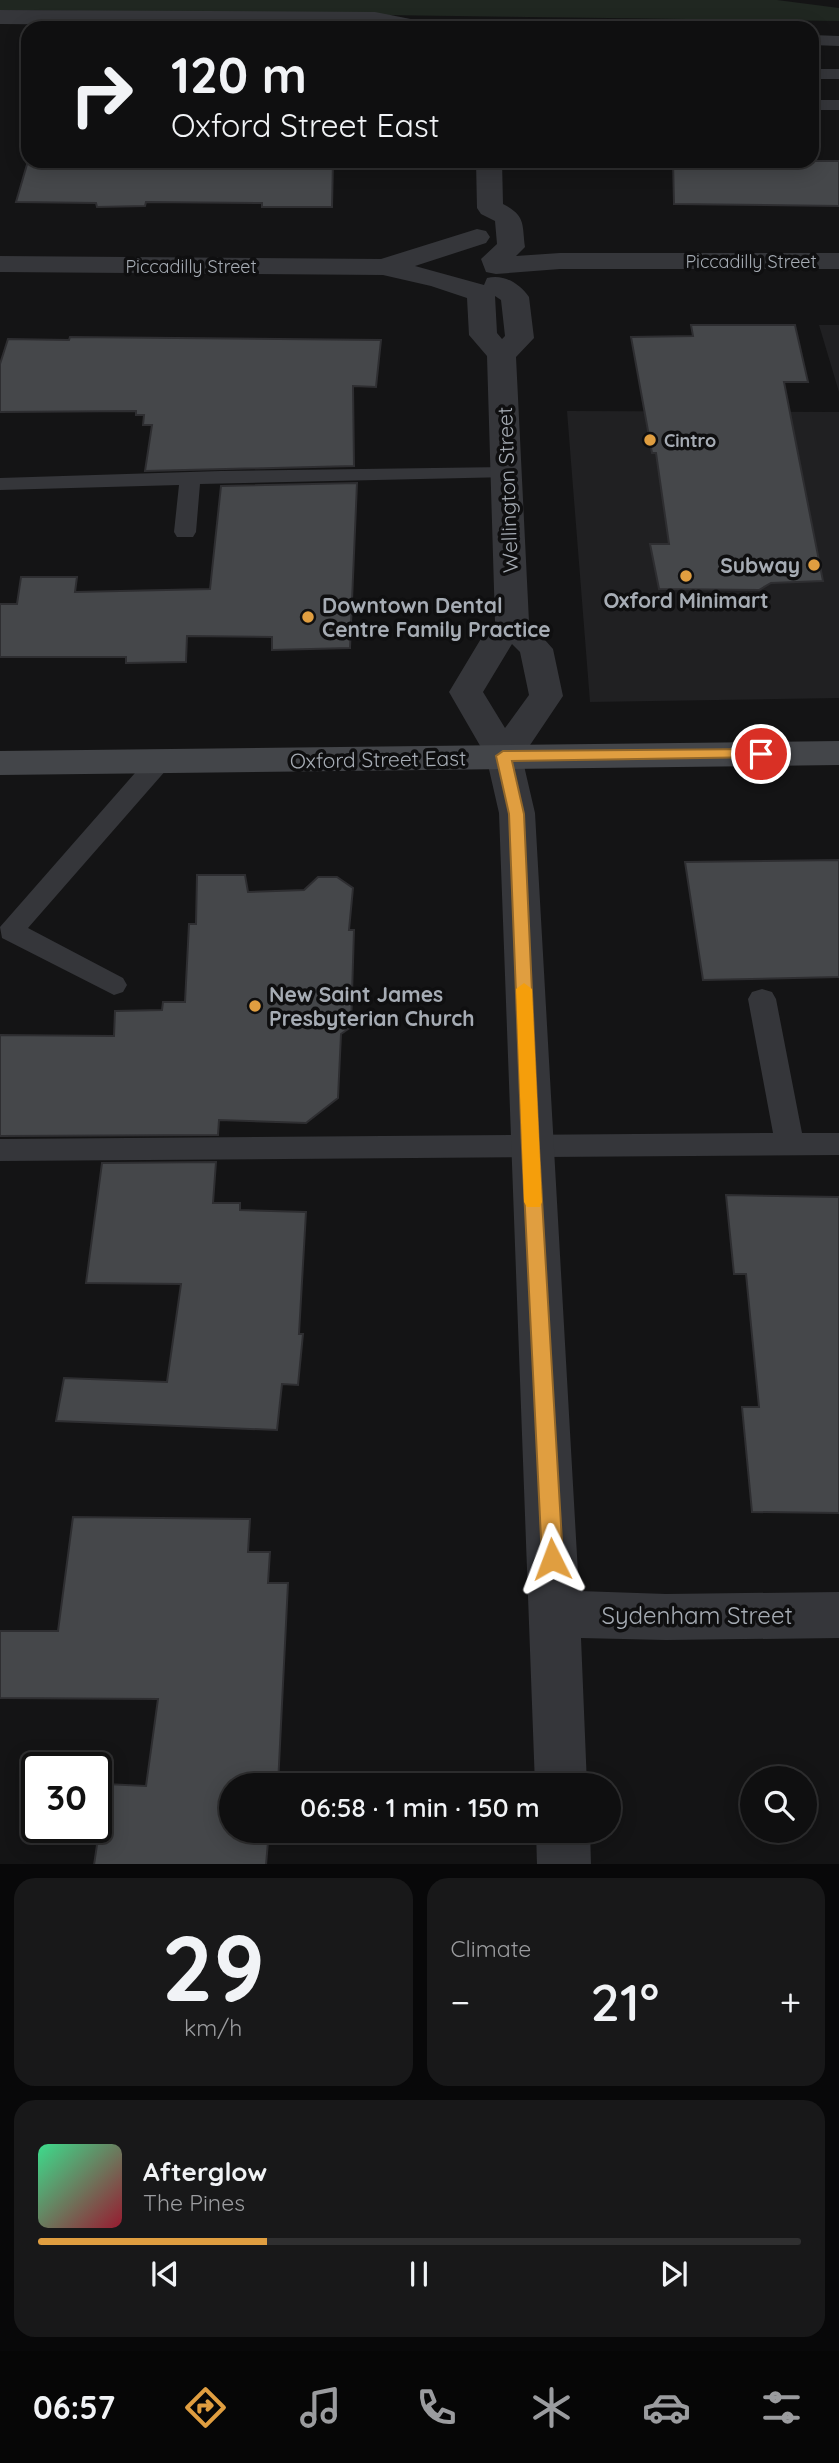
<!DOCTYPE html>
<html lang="en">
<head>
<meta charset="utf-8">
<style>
  :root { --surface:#0f0f10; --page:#181819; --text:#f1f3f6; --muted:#9b9c9f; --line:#2f2f30; --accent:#e09e40 }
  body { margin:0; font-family:Quicksand,sans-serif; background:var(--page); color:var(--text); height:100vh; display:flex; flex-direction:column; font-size:26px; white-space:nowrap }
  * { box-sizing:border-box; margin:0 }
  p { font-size:23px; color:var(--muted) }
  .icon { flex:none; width:38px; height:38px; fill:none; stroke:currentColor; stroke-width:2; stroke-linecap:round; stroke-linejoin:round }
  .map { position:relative; height:1864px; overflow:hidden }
  .drawer { display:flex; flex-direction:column; gap:14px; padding:14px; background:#080809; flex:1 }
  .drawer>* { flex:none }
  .banner { position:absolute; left:21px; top:21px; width:798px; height:147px; border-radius:21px; box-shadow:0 4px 18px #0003,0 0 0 2px var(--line); background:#0f0f10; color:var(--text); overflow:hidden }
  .buttons { position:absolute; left:740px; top:1766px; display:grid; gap:14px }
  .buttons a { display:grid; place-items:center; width:77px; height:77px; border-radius:50%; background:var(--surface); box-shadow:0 4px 18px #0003,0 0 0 2px var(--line); font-size:35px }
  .speed { position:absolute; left:21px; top:1752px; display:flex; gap:14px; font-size:35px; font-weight:700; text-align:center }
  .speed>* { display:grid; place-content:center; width:91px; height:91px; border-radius:50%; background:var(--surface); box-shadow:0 4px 18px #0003,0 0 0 2px var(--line); line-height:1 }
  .speed .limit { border:4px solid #111; border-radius:10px; background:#fff; color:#111 }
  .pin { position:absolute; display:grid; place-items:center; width:60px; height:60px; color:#fff; margin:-30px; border:4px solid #fff; border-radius:50%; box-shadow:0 2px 7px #0007 }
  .me { position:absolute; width:77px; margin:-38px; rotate:357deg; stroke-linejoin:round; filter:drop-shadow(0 0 5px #0008) }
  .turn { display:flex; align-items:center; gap:24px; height:147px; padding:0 35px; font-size:32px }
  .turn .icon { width:91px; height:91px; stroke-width:2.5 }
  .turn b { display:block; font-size:49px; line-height:60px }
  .big { font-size:52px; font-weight:600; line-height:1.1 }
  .drawer .card { flex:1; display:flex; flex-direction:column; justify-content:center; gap:10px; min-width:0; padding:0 24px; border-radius:21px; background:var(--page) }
  .drawer .dial { align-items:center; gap:0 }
  .dial b { font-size:91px; line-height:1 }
  .song { display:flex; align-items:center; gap:21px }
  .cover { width:84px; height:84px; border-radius:10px; background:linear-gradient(135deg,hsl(150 70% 55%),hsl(350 70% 35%)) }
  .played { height:7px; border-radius:4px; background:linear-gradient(90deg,var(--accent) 30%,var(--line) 30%) }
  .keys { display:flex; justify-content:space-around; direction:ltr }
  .heat { display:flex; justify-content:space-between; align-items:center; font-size:38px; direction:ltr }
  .drawer .tiles { flex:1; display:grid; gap:14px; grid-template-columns:1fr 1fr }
  .card:last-child { grid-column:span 2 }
  .trip { position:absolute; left:219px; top:1773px; width:402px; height:70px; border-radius:35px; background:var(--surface); box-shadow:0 4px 18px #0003,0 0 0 2px var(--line); font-weight:600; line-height:70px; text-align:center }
  .tab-bar { display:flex; height:112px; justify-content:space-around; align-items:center; background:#060606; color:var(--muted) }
  .tab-bar .icon { width:49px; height:49px }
  .tab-bar .selected { color:var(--accent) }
  .tab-bar b { font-size:32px; color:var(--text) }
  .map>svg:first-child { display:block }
  .built { fill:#202022 }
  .green { fill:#202721 }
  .building { fill:#45474a; stroke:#2e2e31; stroke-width:2 }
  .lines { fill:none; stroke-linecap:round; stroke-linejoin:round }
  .lane { fill:#35363a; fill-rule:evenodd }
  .street { fill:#35363a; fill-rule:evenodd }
  .secondary { fill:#434549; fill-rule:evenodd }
  .route { fill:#e09e40; stroke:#92672a; stroke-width:2 }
  .slow { fill:#f59e0b }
  .poi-dot { fill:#e09e40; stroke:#0f0f10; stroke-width:2.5 }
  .labels { text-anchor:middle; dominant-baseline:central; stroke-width:7; stroke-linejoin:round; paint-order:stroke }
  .far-street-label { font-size:18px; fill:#a6acb4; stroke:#0f0f10 }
  .far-poi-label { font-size:18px; font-weight:bold; fill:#a6acb4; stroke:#0f0f10; text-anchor:start }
  .street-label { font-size:21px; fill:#a6acb4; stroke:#0f0f10 }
  .poi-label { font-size:21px; font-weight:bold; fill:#a6acb4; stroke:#0f0f10; text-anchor:start }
  .near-street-label { font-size:24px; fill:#a6acb4; stroke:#0f0f10 }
</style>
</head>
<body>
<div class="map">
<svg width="839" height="1865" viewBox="0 0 839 1865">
  <rect width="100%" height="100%" fill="#141415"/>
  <path class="built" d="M 819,325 L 839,325 L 839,392 Z
    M 567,411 L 839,412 L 839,698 L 590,702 Z"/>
  <path class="green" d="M 0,0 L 777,0 L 839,8 L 839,21 L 0,10 Z"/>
  <path class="building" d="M 28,161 L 333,161 L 332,207 L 262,207 L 262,203 L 146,202 L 145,206 L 97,207 L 96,203 L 16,202 Z
    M 673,161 L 839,161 L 839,206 L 674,204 Z
    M 691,325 L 795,325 L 808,382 L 784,382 L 823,581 L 771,583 L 759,590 L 659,589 L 650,544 L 669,544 L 656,453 L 652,453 L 631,337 L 693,336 Z
    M 70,337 L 381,340 L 376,387 L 353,386 L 354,466 L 145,471 L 152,425 L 143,425 L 144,415 L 136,415 L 136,411 L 0,412 L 0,364 L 8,339 L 69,340 Z
    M 357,483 L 350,648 L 272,650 L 272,637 L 187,636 L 186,662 L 126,663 L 126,657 L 0,657 L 0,604 L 17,604 L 21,577 L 77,577 L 75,592 L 210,589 L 221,486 Z
    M 839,860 L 839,977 L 703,980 L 685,862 Z
    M 197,875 L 245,875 L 248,892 L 304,890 L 318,877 L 337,877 L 353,888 L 349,930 L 354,930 L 351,1027 L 341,1034 L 338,1098 L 306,1123 L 219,1120 L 218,1135 L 0,1136 L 0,1035 L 114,1036 L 115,1011 L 162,1010 L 163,1002 L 185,1002 L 189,924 L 196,924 Z
    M 216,1162 L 213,1203 L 240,1203 L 240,1210 L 306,1212 L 299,1334 L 303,1334 L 298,1385 L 282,1384 L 277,1430 L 56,1421 L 64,1378 L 167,1382 L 181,1284 L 86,1283 L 102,1163 Z
    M 726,1195 L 839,1197 L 839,1513 L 752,1512 L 742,1407 L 759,1407 L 746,1274 L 734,1274 Z
    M 73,1517 L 250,1519 L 248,1552 L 270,1552 L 268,1583 L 288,1583 L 278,1785 L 231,1785 L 231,1830 L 269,1830 L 266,1865 L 94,1865 L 106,1784 L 146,1786 L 158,1699 L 0,1698 L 0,1631 L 58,1631 Z"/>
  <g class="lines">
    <path class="lane" d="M 812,35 L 839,36 L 839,46 L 812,45 Z
      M 812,69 L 839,69 L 839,79 L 812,79 Z
      M 812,100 L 839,100 L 839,110 L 812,110 Z
      M 506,467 L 513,469 L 517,473 L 513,477 L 200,484 L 196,532 L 193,537 L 177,537 L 174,532 L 179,485 L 0,490 L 0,478 L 221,471 Z
      M 158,755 L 167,757 L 170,763 L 167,769 L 28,928 L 123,978 L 127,985 L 123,992 L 114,995 L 2,938 L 0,927 L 149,757 Z
      M 762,989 L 772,992 L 776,999 L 802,1133 L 839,1133 L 839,1155 L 0,1161 L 0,1139 L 773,1133 L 748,999 L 752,992 Z"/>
    <path class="street" d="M 0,10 L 375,12 L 431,23 L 435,28 L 0,24 Z
      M 476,161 L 502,161 L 503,204 C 526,216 522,224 525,247 L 516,256 L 560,253 L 839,253 L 839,269 L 560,269 L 496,274 L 486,272 L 481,259 L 497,244 L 495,221 L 481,214 L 477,208 Z
      M 477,229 L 486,231 L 490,237 L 486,243 L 415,266 L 484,285 L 487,278 C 504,274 519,283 529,297 L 534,338 L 516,357 L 529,622 L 553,649 L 563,696 L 522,757 L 535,813 L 579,1591 L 666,1594 L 839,1592 L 839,1638 L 666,1640 L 581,1638 L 587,1785 L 535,1785 L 499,813 L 486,756 L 449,692 L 482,637 L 495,622 L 487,356 L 469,335 L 467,298 L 431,286 L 383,275 L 0,272 L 0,256 L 381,259 ZM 495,296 L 501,300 L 505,336 L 502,339 L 497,333 ZM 512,644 L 520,652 L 529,695 L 505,728 L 483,692 Z
      M 536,1830 L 590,1830 L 591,1865 L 537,1865 Z"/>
    <path class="secondary" d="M 839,741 L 839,765 L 0,775 L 0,751 Z"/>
  </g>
  <path class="route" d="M 761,749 L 768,754 L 766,757 L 512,761 L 524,814 L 539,1148 L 563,1559 L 560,1566 L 552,1569 L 545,1566 L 542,1559 L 522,1148 L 509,814 L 496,756 L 503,751 Z"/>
  <path class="slow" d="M 524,983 L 532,989 L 542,1202 L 540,1207 L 527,1207 L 524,1202 L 516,989 Z"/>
  <g class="poi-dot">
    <circle cx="650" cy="440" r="7"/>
    <circle cx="814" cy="565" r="7"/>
    <circle cx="686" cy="576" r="7"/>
    <circle cx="308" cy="617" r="7"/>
    <circle cx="255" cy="1006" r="7"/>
  </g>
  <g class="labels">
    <g class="far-street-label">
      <text x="751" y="261">Piccadilly Street</text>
      <text x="191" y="266">Piccadilly Street</text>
    </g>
    <g class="far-poi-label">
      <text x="664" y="440">Cintro</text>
    </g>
    <g class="street-label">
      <text transform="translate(507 490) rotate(-92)">Wellington Street</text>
      <text transform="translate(378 759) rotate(-1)">Oxford Street East</text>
    </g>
    <g class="poi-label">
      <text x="800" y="565" text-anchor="end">Subway</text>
      <text x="686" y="600" text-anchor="middle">Oxford Minimart</text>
      <text x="322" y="605">Downtown Dental<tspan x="322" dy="24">Centre Family Practice</tspan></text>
      <text x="269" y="994">New Saint James<tspan x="269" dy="24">Presbyterian Church</tspan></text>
    </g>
    <g class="near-street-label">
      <text x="697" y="1615">Sydenham Street</text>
    </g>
  </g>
</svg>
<div class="buttons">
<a><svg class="icon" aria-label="search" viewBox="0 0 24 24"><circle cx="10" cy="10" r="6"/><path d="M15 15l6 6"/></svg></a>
</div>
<div class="speed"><div class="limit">30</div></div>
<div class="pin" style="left:761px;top:754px;background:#d93025"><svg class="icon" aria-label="arrive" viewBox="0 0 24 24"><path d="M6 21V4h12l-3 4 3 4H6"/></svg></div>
<svg class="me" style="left:552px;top:1559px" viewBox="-20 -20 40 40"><path d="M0-17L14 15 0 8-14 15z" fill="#e09e40" stroke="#fff" stroke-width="4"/></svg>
<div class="trip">06:58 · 1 min · 150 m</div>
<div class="banner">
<div class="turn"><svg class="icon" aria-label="right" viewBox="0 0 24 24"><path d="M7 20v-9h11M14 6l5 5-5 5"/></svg><div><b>120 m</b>Oxford Street East</div></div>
</div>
</div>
<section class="drawer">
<div class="tiles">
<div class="card dial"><b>29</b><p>km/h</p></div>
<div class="card"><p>Climate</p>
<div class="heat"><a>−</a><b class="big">21°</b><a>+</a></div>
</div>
<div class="card">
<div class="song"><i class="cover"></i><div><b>Afterglow</b><p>The Pines</p></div></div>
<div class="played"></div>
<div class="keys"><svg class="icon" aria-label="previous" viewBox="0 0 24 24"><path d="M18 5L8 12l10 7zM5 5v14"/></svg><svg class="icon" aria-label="pause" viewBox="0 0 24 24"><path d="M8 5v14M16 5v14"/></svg><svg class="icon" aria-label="next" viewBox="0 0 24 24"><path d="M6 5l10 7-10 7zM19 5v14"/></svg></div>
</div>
</div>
</section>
<nav class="tab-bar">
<b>06:57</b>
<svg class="icon selected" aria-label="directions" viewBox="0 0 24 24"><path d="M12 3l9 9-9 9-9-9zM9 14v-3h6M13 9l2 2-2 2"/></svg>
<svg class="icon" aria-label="music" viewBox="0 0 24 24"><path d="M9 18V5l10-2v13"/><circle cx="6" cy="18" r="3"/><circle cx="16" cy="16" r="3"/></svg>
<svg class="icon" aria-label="phone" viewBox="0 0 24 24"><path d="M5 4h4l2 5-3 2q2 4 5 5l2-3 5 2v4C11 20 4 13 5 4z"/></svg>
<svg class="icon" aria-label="climate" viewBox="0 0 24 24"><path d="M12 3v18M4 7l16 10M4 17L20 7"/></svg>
<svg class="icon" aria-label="car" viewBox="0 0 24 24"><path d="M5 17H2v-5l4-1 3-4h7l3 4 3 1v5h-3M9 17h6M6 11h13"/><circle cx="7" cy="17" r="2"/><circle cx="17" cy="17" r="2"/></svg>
<svg class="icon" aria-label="filters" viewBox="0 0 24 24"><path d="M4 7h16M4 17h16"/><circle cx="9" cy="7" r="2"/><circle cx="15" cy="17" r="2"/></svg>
</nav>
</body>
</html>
